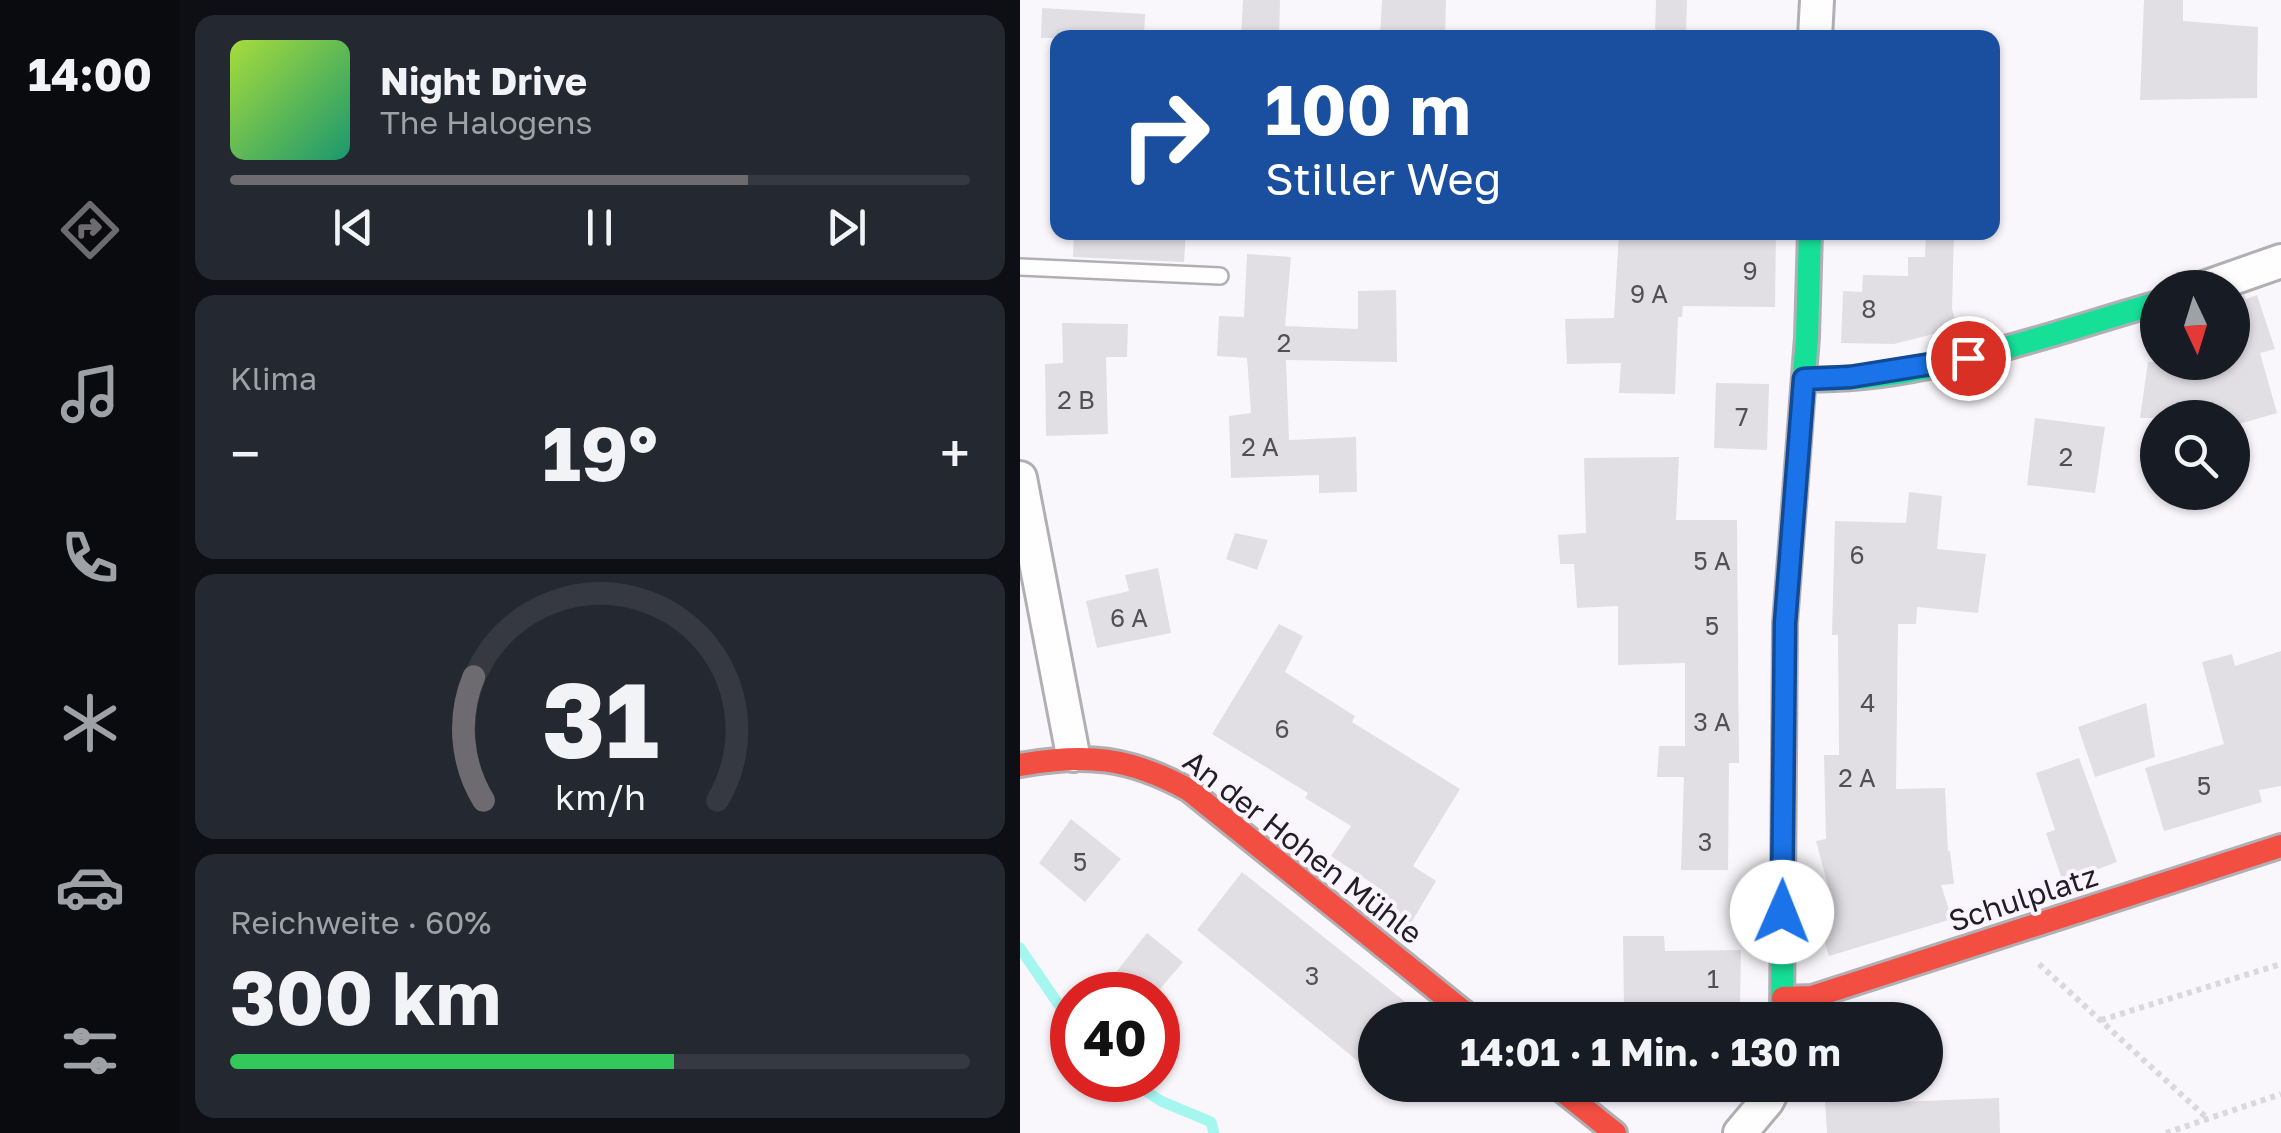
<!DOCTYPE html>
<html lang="de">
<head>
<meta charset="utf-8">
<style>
  :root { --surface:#171b24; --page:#242831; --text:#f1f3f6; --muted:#9ea1a6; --line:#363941; --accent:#6d6a70 }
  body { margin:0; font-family:"Golos Text",sans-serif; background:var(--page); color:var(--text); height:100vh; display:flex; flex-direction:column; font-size:38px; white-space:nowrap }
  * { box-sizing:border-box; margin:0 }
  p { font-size:32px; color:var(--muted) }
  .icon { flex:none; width:55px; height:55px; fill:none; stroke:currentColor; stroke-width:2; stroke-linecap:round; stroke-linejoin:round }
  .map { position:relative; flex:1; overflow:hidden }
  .sheet { display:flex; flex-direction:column; gap:15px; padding:15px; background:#0d0f14; width:840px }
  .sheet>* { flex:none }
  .banner { position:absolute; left:30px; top:30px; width:950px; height:210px; border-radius:20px; box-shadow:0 2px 8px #0004; background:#1a4fa0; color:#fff; overflow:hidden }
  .needle { width:65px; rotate:176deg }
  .controls { position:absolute; left:1120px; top:270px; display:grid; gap:20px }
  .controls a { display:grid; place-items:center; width:110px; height:110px; border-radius:50%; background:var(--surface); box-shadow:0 2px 8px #0004; font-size:50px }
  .speed { position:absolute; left:30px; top:972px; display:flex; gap:20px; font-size:50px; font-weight:700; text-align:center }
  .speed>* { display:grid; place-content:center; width:130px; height:130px; border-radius:50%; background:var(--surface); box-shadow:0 2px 8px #0004; line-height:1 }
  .speed .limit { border:15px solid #d22; background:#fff; color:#111 }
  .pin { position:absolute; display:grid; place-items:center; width:85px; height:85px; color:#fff; margin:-42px; border:5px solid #fff; border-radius:50%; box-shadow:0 2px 10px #0007 }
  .me { position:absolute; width:110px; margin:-55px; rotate:1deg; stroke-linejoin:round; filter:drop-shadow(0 0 8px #0008) }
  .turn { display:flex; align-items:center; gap:35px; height:210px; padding:0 50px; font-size:45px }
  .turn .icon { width:130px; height:130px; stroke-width:2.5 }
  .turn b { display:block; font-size:70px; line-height:85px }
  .big { font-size:75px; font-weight:700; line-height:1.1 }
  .sheet .card { flex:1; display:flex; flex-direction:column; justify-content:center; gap:15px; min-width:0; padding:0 35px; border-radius:20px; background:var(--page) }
  .sheet .dial { align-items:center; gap:0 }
  .dial svg { height:260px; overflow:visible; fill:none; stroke:var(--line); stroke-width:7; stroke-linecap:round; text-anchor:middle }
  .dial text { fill:var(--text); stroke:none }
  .song { display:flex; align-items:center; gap:30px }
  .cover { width:120px; height:120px; border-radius:15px; background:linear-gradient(135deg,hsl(80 70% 55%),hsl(160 70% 35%)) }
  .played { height:10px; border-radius:5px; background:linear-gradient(90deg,var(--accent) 70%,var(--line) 70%) }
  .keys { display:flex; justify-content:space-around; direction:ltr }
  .heat { display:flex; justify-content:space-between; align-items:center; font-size:55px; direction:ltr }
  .charge { height:15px; border-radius:8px; background:linear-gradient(90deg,#34c759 60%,var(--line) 0) }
  .trip { position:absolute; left:338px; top:1002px; width:585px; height:100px; border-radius:50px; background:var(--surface); box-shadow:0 2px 8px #0004; font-weight:700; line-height:100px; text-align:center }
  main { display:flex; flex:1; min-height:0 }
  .tabs { display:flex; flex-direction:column; width:180px; justify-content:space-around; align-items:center; background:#090b0e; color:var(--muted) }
  .tabs .icon { width:70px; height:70px }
  .tabs .active { color:var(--accent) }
  .tabs b { font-size:45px; color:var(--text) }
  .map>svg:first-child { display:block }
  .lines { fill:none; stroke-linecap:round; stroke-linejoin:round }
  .stream { stroke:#a6f6f0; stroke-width:11 }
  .building { fill:#e2dfe4 }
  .lane-casing { stroke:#b2afb4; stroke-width:20 }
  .street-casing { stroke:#b2afb4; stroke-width:38 }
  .fast-casing { stroke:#b2afb4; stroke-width:28 }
  .jam-casing { stroke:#b2afb4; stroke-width:28 }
  .path { stroke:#dad8da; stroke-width:6; stroke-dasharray:5 5; stroke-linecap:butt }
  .lane { stroke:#fefeff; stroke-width:15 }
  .street { stroke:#fefeff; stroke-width:32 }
  .fast { stroke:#16e098; stroke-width:22 }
  .jam { stroke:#f24e42; stroke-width:22 }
  .route-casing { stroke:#114b97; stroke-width:25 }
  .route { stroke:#1a73e8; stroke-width:18 }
  .labels { text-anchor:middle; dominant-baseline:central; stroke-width:8; stroke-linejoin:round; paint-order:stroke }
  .number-label { font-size:25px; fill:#524f55 }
  .street-label { font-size:30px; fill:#211e24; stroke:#faf4ff }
</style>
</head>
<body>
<main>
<nav class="tabs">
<b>14:00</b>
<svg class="icon active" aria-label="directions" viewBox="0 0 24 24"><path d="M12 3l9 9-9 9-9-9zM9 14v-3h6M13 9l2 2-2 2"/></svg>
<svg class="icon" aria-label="music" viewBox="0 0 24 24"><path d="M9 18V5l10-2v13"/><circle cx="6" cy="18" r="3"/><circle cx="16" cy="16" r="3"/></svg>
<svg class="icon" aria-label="phone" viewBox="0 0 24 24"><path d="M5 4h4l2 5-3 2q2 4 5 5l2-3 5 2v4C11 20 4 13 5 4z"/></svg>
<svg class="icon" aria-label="climate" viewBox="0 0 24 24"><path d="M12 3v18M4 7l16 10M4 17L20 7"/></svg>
<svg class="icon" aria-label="car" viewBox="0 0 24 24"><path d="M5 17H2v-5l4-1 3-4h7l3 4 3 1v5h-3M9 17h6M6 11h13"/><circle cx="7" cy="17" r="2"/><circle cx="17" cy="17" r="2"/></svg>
<svg class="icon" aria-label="filters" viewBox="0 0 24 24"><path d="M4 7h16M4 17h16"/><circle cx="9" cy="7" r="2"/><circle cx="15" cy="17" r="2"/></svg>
</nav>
<section class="sheet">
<div class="card">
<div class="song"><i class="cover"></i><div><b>Night Drive</b><p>The Halogens</p></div></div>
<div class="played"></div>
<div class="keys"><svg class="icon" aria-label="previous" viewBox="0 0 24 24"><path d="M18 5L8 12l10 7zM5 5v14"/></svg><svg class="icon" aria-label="pause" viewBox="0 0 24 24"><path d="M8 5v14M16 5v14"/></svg><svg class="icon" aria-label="next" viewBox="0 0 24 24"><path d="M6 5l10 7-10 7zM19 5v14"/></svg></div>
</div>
<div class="card"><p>Klima</p>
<div class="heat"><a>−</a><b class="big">19°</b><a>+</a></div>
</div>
<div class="card dial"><svg viewBox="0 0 100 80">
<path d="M14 69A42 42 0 1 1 86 69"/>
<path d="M14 69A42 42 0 0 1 11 31" stroke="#6d6a70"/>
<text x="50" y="56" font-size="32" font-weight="700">31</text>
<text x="50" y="72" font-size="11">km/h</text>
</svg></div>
<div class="card"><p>Reichweite · 60%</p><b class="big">300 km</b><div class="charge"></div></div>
</section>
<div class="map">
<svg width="1261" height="1133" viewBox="0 0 1261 1133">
  <rect width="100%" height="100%" fill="#faf7fc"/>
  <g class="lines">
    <path class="stream" d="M 0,948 L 52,1024
      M 109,1080 L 141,1101 L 191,1122 L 194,1133"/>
  </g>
  <path class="building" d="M 223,0 L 260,0 L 259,38 L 221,38 Z
    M 362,0 L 426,0 L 425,38 L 360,38 Z
    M 636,0 L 667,0 L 666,34 L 635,34 Z
    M 1124,0 L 1163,0 L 1163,21 L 1238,27 L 1237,98 L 1120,100 Z
    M 22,8 L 125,14 L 124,38 L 21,38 Z
    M 54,232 L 166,232 L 164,262 L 53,257 Z
    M 599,232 L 756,232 L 755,307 L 663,306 L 662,317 L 658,317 L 655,394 L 599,393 L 601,363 L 547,364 L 545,319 L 594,318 Z
    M 906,232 L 934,232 L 932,308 L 937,328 L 874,344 L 821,343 L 823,291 L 842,292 L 843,275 L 888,276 L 888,257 L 905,257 Z
    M 227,254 L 271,257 L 265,326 L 338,329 L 338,291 L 376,290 L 377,362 L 266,360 L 269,440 L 336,437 L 337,492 L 299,493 L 299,475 L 211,478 L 209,416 L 231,413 L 227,358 L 197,356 L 199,316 L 224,317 Z
    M 1224,295 L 1226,299 L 1237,295 L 1255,349 L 1240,353 L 1257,413 L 1212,426 L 1212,418 L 1120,418 L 1128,362 L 1212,362 L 1212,299 Z
    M 42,323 L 108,324 L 107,357 L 86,357 L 88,434 L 26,436 L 25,364 L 43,363 Z
    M 696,383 L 749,384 L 747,450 L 694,448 Z
    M 1015,418 L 1085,427 L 1075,493 L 1007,485 Z
    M 659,457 L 656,520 L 717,520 L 719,763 L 709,763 L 708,870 L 661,870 L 664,777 L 637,777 L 639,746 L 665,746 L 665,663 L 598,665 L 598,606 L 557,608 L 554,564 L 540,564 L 538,535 L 566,533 L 564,458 Z
    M 889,492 L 922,496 L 917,549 L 966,554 L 958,613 L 897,607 L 896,624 L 878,624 L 876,789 L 925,788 L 928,851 L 930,851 L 934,884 L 921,885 L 932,919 L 809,956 L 795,910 L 813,905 L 796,841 L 806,839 L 804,755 L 819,755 L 818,635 L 812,635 L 815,521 L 886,523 Z
    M 215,533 L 248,540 L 237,570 L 206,559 Z
    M 138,568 L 151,633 L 77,648 L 66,601 L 109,591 L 105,575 Z
    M 259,624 L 283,636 L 265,672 L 335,716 L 332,722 L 440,789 L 393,866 L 416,881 L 391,923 L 353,899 L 362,890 L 311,856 L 331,826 L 285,798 L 288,793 L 192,734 Z
    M 1261,651 L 1261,786 L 1239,790 L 1242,802 L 1144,831 L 1125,768 L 1204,744 L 1182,662 L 1212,654 L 1215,666 Z
    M 1126,703 L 1135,757 L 1075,777 L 1058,727 Z
    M 1059,758 L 1097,862 L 1043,882 L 1026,833 L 1035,830 L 1016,773 Z
    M 51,819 L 101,859 L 65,902 L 19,863 Z
    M 222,872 L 408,1020 L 355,1020 L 355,1075 L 177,930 Z
    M 127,933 L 163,962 L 135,995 L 78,995 Z
    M 603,936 L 644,936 L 645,951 L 721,950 L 720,1006 L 666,1007 L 666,1003 L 604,1006 Z
    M 813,1085 L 875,1085 L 876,1102 L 979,1098 L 980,1133 L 807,1133 L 805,1102 L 814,1101 Z"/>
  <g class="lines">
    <g class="lane-casing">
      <path id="lane" d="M 0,267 L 200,276"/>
    </g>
    <g class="street-casing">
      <path id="street" d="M 795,38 L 797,0
        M 1184,288 L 1261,261
        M 0,478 L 53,755
        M 720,1133 L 747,1101 L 755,1085"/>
    </g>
    <g class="fast-casing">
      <path id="fast" d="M 784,379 C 894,385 1031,333 1138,303
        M 762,1020 L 765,623 L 787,337 L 790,232"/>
    </g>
    <g class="jam-casing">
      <path id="jam" d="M 0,765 C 66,753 109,757 169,790 L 454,1020
        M 763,998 L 792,997 L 1261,846
        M 535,1085 L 595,1133"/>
    </g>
    <path class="path" d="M 1019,964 L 1188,1119
      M 1081,1020 L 1261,964
      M 1146,1133 L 1261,1094"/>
    <use href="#lane" class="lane"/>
    <use href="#street" class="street"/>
    <use href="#fast" class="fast"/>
    <use href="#jam" class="jam"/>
  </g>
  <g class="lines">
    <g class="route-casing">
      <path id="route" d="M 762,912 L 765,623 L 784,379 L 830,377 L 948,358"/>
    </g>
    <use href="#route" class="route"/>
  </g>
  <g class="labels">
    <g class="number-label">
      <text x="730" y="270">9</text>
      <text x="629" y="293">9 A</text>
      <text x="849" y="308">8</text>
      <text x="264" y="342">2</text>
      <text x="56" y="399">2 B</text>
      <text x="722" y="416">7</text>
      <text x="240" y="446">2 A</text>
      <text x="1046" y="456">2</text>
      <text x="837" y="554">6</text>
      <text x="692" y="560">5 A</text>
      <text x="109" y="617">6 A</text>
      <text x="692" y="625">5</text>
      <text x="848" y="702">4</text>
      <text x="692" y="721">3 A</text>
      <text x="262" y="728">6</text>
      <text x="837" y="777">2 A</text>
      <text x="1184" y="785">5</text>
      <text x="685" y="841">3</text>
      <text x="60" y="861">5</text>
      <text x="292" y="975">3</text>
      <text x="693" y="978">1</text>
    </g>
    <g class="street-label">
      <text transform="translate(283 847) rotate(38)">An der Hohen Mühle</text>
      <text transform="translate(1003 898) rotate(-18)">Schulplatz</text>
    </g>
  </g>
</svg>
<div class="controls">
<a><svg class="needle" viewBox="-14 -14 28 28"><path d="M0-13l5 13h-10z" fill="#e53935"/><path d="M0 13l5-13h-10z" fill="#9ea1a6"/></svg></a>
<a><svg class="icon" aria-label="search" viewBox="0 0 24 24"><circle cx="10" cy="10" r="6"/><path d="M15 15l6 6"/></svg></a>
</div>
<div class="speed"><div class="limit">40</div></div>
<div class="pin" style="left:948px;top:358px;background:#d93025"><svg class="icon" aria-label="arrive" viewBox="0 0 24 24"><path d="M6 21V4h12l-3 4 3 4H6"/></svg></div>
<svg class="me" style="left:762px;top:912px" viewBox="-20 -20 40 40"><circle r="19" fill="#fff"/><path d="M0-13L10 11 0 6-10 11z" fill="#1a73e8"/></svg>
<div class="trip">14:01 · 1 Min. · 130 m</div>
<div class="banner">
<div class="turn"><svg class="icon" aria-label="right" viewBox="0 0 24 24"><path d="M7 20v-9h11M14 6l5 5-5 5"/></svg><div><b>100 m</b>Stiller Weg</div></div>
</div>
</div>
</main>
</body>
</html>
